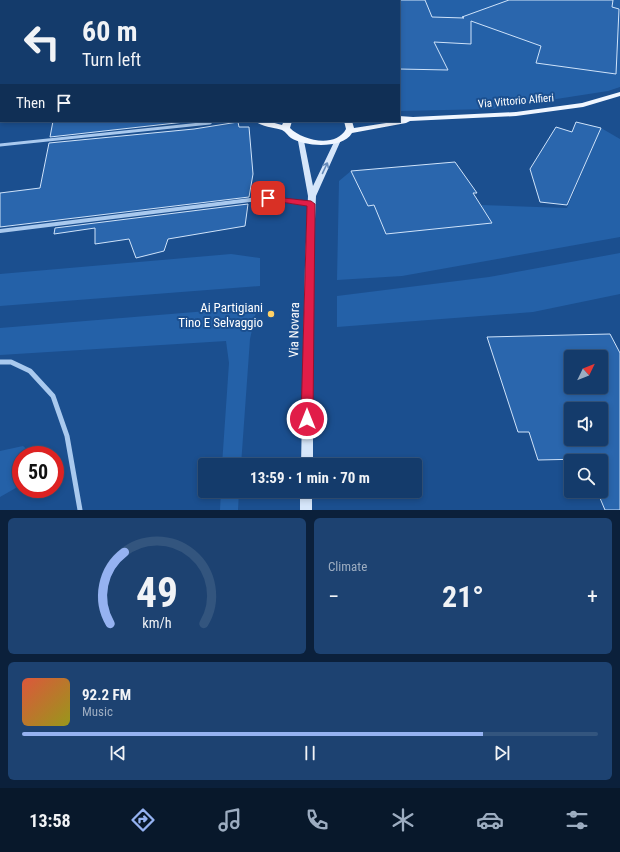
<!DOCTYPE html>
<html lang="en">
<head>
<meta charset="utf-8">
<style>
  :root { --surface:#143b6b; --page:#1d4271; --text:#f1f3f6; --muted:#9dadc1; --line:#33557e; --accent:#95b2f1 }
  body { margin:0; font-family:"Roboto Condensed",sans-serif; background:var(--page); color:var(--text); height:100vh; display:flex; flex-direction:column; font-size:15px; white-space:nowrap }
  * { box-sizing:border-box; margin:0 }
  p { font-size:13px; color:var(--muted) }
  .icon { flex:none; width:22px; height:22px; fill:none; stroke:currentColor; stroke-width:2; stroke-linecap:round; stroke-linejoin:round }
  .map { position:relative; height:510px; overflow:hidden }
  .panel { display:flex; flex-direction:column; gap:8px; padding:8px; background:#0b203b; flex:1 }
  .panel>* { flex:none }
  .banner { position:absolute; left:0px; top:0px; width:400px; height:122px; box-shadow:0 2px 6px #0003,0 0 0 1px var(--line); background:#143b6b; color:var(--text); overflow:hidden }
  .needle { width:26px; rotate:47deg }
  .tools { position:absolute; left:564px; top:350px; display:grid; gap:8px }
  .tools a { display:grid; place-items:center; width:44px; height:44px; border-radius:4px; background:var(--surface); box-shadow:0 2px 6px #0003,0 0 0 1px var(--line); font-size:20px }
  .speed { position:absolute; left:12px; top:446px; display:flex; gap:8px; font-size:20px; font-weight:700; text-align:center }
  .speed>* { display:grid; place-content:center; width:52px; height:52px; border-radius:50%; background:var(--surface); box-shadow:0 2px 6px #0003,0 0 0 1px var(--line); line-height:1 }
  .speed .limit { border:6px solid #d22; background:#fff; color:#111 }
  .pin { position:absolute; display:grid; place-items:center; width:34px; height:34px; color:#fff; margin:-17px; border-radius:8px; box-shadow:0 2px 6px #0006 }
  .me { position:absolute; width:44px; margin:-22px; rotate:0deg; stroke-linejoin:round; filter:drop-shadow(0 0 3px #0008) }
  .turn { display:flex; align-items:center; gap:14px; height:84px; padding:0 16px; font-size:18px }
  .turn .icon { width:52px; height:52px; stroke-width:2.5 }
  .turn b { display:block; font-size:28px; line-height:34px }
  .then { display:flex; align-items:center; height:38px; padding:0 16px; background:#0003; gap:8px; font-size:15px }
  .big { font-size:30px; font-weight:700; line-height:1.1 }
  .panel .tile { flex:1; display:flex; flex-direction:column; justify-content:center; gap:6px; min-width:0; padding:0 14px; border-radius:6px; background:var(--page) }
  .panel .dial { align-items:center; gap:0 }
  .dial svg { height:104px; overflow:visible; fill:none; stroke:var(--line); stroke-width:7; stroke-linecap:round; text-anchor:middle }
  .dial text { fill:var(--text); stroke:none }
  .song { display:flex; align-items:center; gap:12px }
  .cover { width:48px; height:48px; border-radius:6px; background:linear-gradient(135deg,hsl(10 70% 55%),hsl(60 70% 35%)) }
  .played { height:4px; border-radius:2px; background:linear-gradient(90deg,var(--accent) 80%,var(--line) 80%) }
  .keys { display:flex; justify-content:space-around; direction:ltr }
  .heat { display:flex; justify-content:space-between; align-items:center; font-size:22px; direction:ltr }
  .panel .tiles { flex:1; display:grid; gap:8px; grid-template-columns:1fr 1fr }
  .tile:last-child { grid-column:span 2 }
  .trip { position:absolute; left:198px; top:458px; width:224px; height:40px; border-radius:4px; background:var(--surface); box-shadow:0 2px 6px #0003,0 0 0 1px var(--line); font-weight:700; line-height:40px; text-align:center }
  .tabs { display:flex; height:64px; justify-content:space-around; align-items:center; background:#08182b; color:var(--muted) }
  .tabs .icon { width:28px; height:28px }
  .tabs .selected { color:var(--accent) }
  .tabs b { font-size:18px; color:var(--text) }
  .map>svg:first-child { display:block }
  .green { fill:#2461a8 }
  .building { fill:#2a66ad; stroke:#cfe3fa; fill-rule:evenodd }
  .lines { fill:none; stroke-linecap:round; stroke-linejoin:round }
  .street-far3 { stroke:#a9c9ee; stroke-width:2.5 }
  .street-far2 { stroke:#a9c9ee; stroke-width:3 }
  .street-far1 { stroke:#a9c9ee; stroke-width:4 }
  .street { stroke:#a9c9ee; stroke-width:5 }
  .secondary { fill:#d6e6fa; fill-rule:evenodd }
  .primary { fill:#f0f6ff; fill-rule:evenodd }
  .oneway { stroke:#668bba }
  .route { fill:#e11d48; stroke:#92132f }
  .poi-dot { fill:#ffd166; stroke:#1b4f8f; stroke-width:1.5 }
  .labels { text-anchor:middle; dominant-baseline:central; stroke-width:4; stroke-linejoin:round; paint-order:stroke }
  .far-street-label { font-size:11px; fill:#fff; stroke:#1b4f8f }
  .poi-label { font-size:13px; fill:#fff; stroke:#1b4f8f; text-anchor:end }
  .street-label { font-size:13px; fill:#fff; stroke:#1b4f8f }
</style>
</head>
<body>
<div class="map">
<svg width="620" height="510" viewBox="0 0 620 510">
  <rect width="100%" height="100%" fill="#1b4f8f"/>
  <path class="green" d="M 334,0 L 620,0 L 620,87 L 608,91 L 491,109 L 399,111 L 399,1 Z
    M 601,128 L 620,139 L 620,237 L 402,276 L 337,280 L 339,181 L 351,171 L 368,205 L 379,204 L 378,215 L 386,233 L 491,223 L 481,205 L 567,208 Z
    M 620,253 L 620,294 L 533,312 L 337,327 L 337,296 L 489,277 Z
    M 231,254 L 260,258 L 260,286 L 0,306 L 0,274 Z
    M 257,307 L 250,339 L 241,465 L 222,465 L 229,363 L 226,341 L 0,355 L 0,328 Z
    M 23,446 L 33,455 L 21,455 L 21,485 L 0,497 L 0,451 Z
    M 221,491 L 239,491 L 238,510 L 220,510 Z"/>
  <path class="building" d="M 399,0 L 425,0 L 432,17 L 464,18 L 462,17 L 509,0 L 613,0 L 612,7 L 619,9 L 616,74 L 536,63 L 541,46 L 471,21 L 471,44 L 434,42 L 448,70 L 399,69 Z
    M 53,121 L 194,121 L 50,137 Z
    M 238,122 L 239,127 L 249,127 L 253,174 L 249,197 L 0,227 L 0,193 L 40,188 L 49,143 L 194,129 Z
    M 576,122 L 601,128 L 567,205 L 540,202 L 530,169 L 556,127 L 572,132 Z
    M 455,162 L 477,193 L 473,193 L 492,223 L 386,234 L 374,205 L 368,206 L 351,171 Z
    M 248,204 L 245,226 L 168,239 L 164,251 L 136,258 L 129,239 L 95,244 L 95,228 L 54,234 L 55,228 Z
    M 610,334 L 620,353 L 620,510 L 605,510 L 597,491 L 601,491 L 601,461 L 585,461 L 584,459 L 538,460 L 529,432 L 518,432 L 487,337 ZM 571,357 L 601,357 L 601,387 L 571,387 ZM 571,409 L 601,409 L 601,439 L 571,439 Z"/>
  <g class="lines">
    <path class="street-far3" d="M 3,1 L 5,0"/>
    <path class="street-far2" d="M 0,145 L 210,123 L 212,121"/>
    <path class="street-far1" d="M 0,231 L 267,198 L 311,204"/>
    <path class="street" d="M 0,362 L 11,362 L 30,371 L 53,396 L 67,436 L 80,510"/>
    <path class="secondary" d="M 338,138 L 341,140 L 316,196 L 313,265 L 313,465 L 301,465 L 305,265 L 308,196 L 298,141 L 301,139 L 304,141 L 313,186 L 335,140 Z
      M 300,491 L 312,491 L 312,510 L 300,510 Z"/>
    <path class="primary" d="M 0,79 L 1,79 L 1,83 L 0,83 Z
      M 620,92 L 620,96 L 583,107 L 516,116 L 410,121 L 406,123 L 352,133 C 343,149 305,147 291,138 C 288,136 286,132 282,130 C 273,127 262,127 255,121 L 267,121 L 282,125 L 284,121 L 292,121 L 290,128 C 303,141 336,148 346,129 L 344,121 L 352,121 L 354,128 L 399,121 L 399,116 L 413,117 L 516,112 L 582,103 Z"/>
  </g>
  <defs><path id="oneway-shaft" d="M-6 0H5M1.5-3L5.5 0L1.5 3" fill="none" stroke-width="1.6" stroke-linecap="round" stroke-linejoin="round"/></defs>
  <use class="oneway" href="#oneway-shaft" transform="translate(325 168) rotate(-65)"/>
  <path class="route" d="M 265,196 L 311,201 L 315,204 L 313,419 L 311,423 L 307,424 L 303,423 L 301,419 L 307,206 L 268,200 L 265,200 Z"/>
  <circle class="poi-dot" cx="271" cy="314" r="4"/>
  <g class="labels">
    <g class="far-street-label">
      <text transform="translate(516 101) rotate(-5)">Via Vittorio Alfieri</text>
    </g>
    <g class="poi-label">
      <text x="263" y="307">Ai Partigiani<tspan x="263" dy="15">Tino E Selvaggio</tspan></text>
    </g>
    <g class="street-label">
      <text transform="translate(294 330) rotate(-89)">Via Novara</text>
    </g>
  </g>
</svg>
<div class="tools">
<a><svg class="needle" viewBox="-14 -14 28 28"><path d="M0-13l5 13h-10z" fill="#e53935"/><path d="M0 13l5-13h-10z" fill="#9dadc1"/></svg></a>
<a><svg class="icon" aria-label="sound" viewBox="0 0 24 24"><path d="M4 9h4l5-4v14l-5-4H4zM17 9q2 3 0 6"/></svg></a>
<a><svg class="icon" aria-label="search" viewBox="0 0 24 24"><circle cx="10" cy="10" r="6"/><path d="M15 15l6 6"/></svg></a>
</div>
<div class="speed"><div class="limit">50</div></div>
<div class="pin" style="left:268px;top:198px;background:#d93025"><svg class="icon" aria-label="arrive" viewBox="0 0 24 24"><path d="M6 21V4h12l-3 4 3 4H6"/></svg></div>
<svg class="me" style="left:307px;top:419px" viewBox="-20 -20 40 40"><circle r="17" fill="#e11d48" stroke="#fff" stroke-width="3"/><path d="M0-11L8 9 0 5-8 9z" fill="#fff"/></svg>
<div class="trip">13:59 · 1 min · 70 m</div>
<div class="banner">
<div class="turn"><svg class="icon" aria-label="left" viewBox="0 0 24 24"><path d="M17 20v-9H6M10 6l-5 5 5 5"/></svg><div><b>60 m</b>Turn left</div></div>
<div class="then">Then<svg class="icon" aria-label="arrive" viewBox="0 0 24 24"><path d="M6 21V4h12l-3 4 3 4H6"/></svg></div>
</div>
</div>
<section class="panel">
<div class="tiles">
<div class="tile dial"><svg viewBox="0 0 100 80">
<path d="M14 69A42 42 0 1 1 86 69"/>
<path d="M14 69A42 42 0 0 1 25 14" stroke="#95b2f1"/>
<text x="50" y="56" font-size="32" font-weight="700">49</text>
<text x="50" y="72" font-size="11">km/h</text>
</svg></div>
<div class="tile"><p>Climate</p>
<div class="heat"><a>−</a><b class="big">21°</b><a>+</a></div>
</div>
<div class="tile">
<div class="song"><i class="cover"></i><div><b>92.2 FM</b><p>Music</p></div></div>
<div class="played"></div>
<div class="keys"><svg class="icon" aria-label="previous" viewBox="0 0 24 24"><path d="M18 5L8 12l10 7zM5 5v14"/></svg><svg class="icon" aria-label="pause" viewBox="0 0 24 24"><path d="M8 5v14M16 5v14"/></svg><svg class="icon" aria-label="next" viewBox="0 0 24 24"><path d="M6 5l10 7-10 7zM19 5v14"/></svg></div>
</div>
</div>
</section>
<nav class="tabs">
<b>13:58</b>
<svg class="icon selected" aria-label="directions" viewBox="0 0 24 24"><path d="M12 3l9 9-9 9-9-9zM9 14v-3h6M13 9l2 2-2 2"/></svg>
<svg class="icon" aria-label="music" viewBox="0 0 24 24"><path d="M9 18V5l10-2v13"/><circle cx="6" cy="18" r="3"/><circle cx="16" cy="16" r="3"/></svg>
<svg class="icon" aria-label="phone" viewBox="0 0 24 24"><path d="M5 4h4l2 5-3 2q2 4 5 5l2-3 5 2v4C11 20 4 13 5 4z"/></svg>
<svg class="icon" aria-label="climate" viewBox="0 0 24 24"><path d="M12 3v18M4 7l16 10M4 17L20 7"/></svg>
<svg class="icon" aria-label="car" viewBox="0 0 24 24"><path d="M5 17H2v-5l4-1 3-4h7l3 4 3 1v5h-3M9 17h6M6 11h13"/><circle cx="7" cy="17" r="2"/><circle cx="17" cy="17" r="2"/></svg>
<svg class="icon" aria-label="filters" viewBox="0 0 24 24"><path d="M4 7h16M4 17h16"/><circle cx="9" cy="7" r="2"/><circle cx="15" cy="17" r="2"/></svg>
</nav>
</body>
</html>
